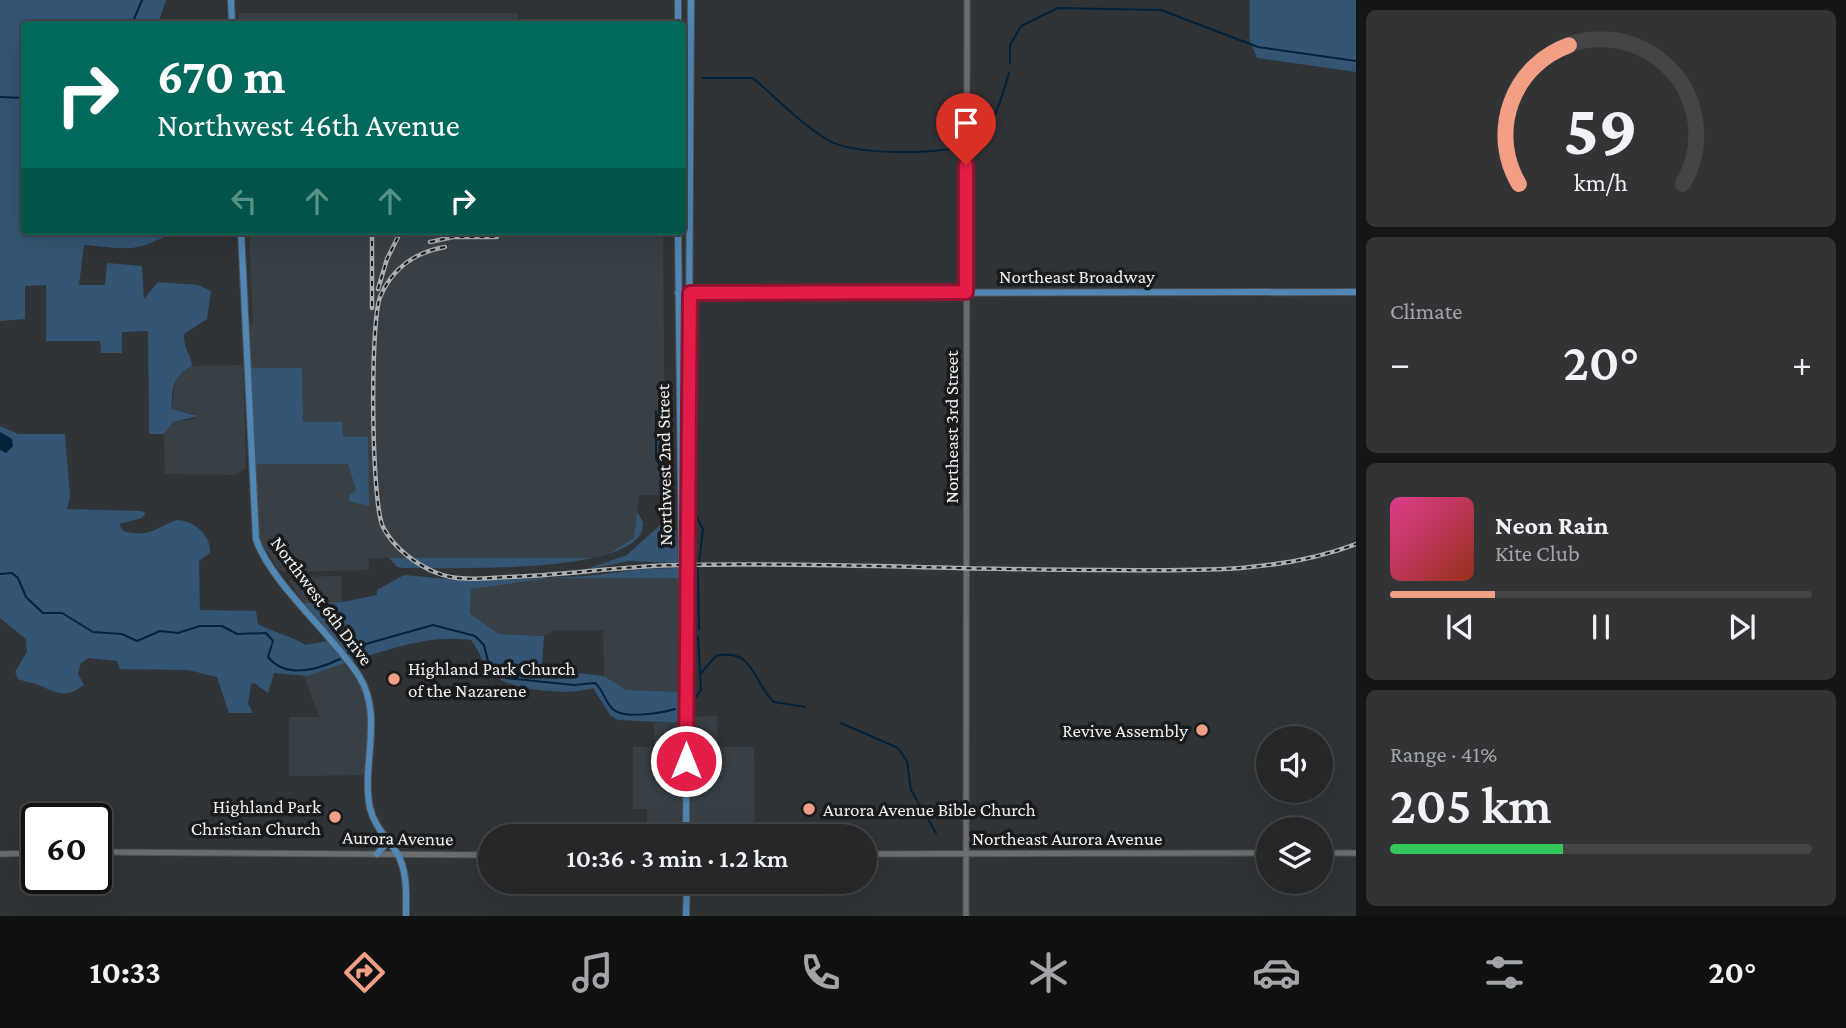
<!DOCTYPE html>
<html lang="en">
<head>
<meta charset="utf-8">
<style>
  :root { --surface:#252729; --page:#313335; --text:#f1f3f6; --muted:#a3a5a8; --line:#424446; --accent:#f39f85 }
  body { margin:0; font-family:"Crimson Pro",serif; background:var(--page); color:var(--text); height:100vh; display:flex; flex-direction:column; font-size:26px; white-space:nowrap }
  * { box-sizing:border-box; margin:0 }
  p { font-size:23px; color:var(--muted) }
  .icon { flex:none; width:38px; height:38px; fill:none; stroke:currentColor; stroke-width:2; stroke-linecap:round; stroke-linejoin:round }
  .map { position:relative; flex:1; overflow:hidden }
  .side { display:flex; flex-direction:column; gap:10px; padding:10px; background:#141517; width:490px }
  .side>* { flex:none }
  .guide { position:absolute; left:21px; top:21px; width:665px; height:214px; border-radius:7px; box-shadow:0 7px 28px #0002,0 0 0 2px var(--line); background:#00695c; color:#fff; overflow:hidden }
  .tools { position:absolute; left:1256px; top:726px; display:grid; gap:14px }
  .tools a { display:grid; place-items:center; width:77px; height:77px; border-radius:50%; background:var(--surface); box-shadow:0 7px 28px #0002,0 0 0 2px var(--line); font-size:35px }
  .speed { position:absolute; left:21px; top:803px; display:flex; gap:14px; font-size:35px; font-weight:700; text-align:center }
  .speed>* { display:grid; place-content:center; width:91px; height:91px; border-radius:50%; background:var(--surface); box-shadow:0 7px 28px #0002,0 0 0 2px var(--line); line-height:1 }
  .speed .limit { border:4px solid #111; border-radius:10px; background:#fff; color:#111 }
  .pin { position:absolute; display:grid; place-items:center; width:60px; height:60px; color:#fff; margin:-72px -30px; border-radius:50% 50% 50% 0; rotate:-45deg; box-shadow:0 0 7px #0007 }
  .pin .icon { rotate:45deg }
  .me { position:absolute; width:77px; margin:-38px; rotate:0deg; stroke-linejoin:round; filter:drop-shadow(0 0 5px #0008) }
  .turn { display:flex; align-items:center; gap:24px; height:147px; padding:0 21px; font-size:32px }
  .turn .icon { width:91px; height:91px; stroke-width:2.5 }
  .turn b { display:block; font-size:49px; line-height:60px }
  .lanes { display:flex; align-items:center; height:66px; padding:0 21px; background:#0003; justify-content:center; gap:35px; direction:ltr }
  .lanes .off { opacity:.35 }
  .big { font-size:52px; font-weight:600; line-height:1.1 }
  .side .card { flex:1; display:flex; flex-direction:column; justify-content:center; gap:10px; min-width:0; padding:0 24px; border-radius:10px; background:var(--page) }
  .side .dial { align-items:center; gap:0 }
  .dial svg { height:182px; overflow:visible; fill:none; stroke:var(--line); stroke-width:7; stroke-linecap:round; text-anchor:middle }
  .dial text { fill:var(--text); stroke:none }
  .song { display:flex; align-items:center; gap:21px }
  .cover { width:84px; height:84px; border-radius:10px; background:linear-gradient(135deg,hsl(330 70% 55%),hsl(10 70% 35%)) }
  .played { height:7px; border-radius:4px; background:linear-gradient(90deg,var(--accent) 25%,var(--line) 25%) }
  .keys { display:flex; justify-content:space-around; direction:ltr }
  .heat { display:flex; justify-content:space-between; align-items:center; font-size:38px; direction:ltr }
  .charge { height:10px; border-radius:5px; background:linear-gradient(90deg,#34c759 41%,var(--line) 0) }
  .trip { position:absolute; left:478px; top:824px; width:399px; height:70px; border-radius:35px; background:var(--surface); box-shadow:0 7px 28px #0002,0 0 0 2px var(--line); font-weight:600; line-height:70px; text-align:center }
  .tabs { display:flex; height:112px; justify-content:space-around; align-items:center; background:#0f1010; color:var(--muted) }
  .tabs .icon { width:49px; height:49px }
  .tabs .on { color:var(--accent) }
  .tabs b { font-size:32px; color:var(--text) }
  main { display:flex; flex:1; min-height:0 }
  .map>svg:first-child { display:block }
  .built { fill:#384046 }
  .green { fill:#335473 }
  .water { fill:#03233d }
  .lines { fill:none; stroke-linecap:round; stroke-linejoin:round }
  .stream { stroke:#03233d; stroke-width:2 }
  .minor-casing { stroke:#505255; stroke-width:7 }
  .major-casing { stroke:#505255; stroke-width:8 }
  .minor { stroke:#6b6e71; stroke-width:5 }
  .major { stroke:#5087b5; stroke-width:6 }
  .rail-casing { stroke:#acafb1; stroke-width:4.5 }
  .rail { stroke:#1a1b1c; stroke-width:2; stroke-dasharray:5; stroke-linecap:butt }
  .route-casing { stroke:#92132f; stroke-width:18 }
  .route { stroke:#e11d48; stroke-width:12 }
  .poi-dot { fill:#f39f85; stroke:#1a1b1c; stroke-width:2.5 }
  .labels { text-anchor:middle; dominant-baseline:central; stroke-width:7; stroke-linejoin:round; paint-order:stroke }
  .street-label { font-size:19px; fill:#edeff1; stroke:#1a1b1c }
  .poi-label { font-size:19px; fill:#edeff1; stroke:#1a1b1c; text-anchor:start }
</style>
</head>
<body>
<main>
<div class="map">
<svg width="1356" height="916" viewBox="0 0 1356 916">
  <rect width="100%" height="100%" fill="#313437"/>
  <path class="built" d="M 239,13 L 518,13 L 518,21 L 596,20 L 595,24 L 243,24 L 239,21 Z
    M 249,231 L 663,231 L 665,490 L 661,495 L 639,495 L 634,538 L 610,553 L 592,558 L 369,558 L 369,570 L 285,572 L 278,569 L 258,538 L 254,464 L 348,463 L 356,490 L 368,506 L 364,437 L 342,437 L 342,422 L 302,422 L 302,368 L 250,368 L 248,325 L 253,325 Z
    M 243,365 L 246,468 L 235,475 L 165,474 L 164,434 L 173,422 L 196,419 L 194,414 L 172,409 L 176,378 L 192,366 Z
    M 341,576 L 342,602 L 304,603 L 289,581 L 298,577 Z
    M 551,578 L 678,578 L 680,692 L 625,690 L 604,676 L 603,630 L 554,630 L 544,636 L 499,634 L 470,615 L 471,589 Z
    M 345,657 L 360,679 L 371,717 L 369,775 L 289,776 L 289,717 L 319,717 L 303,672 Z
    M 717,716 L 717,747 L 754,747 L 755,836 L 647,836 L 647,809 L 633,809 L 633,747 L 654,747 L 654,723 L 685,723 L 686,717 Z"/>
  <path class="green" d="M 0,0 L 166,0 L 158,24 L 24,24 L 24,231 L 185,231 L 185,235 C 164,232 159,242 142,246 C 126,251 101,246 84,245 L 79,285 L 105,285 L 107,263 L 142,266 L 144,299 L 158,282 L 198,285 L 211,291 L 207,319 L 184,334 C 184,352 191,354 192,366 C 173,376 171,389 172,409 L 198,416 L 173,422 L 164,434 L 149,434 L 148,331 L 122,332 L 122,353 L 101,353 L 100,341 L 46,341 L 46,285 L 25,286 L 25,319 L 0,321 Z
    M 1250,0 L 1356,0 L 1356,72 L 1257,58 L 1250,41 Z
    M 250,368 L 302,368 L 303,422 L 342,422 L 343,437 L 368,437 L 369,506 L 349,501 L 349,495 L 356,490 L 348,464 L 254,464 Z
    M 0,426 L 18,434 L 65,434 L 70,496 L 67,509 L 141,511 L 146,513 L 142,518 L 119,524 L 123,531 C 150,538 153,529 177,520 C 193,520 212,536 210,553 L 199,561 L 200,610 L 256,611 L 258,624 C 269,630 300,640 305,645 L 328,641 L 345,663 L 307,676 L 274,673 L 268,693 L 254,683 L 251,684 L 248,704 L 253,713 L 229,713 L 217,677 L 188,670 L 120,669 L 117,661 L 88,658 L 81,663 L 78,674 L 84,685 C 67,698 59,694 41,686 C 34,683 26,682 18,679 L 15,672 L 27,652 L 26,639 L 0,618 Z
    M 637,512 L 643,522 C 648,577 442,567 404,568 L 397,567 L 389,558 L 592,558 L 610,553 L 634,538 Z
    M 667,524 L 676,532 L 678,563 L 628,561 L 581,571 L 627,555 L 659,526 Z
    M 678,568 L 678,578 L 551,578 L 471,589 L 470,614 L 499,634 L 544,636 L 542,664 L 549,670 L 604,676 L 626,690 L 680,692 L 681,723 L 618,720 L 610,715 L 593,688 C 570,696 508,691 491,673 C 482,663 479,650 471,640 C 428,634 392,649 351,661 L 304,603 L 342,602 L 377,595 L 377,590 L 404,575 L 471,581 L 587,576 L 645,569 Z"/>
  <path class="water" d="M 0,432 L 12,439 L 13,446 L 6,453 L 0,450 Z"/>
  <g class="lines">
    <path class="stream" d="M 132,24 L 142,0
      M 1010,63 L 1010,45 L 1021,26 L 1058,8 L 1161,10 L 1258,47 L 1356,61
      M 703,78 L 753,78 C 776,98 801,124 828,140 C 855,156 934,154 965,146
      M 0,97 L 24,98
      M 970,143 C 994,133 1002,95 1009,73
      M 656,231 L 656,232
      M 656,411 L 656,458 L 674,497
      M 695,514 L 703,529 L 698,571 L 699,629
      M 0,574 L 12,573 L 18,578 L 26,597 L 43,613 L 62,613 L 93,632 L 122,634 L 137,641 L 160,631 L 178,633 L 200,626 L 222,626 L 237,634 L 266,633 L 273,641 L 268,657 C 287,680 319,669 340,659
      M 348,653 L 355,647 L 433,625 L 475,636 L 484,645 L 489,665 L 506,678 L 574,685 L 595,683 C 604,690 605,704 614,710 C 625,719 662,713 675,709
      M 701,673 L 716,656 C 754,647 753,683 774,702 L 805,707
      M 694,700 L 701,690 L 698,637
      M 841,723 L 898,748 L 907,761 L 911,790 L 936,833"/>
    <g class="minor-casing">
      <path id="minor" d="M 96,852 L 490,855
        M 1321,853 L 1356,853
        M 0,854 L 37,853
        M 864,854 L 1269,853
        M 966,916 L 967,0"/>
    </g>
    <g class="major-casing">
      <path id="major" d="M 231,0 L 232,24
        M 678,0 L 678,24
        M 241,231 L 256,539 C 270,582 333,635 359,676 C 384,716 361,765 370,808 C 374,826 387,838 397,853 C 408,872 406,895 406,916
        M 678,231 L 683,668
        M 678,293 L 1356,292
        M 686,836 L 691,0
        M 377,854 L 384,846 L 382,836
        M 686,916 L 687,882"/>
    </g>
    <use href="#minor" class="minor"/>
    <use href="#major" class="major"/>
    <g class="rail-casing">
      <path id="rail" d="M 372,231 L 372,308
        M 430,242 L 453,237 L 497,237
        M 445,247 C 415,252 392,269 380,297 C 370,324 371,502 383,527 C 393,547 416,565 437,573 C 459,582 485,578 509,577 C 566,575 622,566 680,565 C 820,562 961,570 1102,570 C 1188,570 1274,575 1356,544
        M 378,289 L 387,259 L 401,231"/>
    </g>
    <use href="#rail" class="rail"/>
  </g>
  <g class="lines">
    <g class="route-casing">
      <path id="route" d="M 686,761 L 690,293 L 966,292 L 966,165"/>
    </g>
    <use href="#route" class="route"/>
  </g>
  <g class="poi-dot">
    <circle cx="394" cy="679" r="7"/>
    <circle cx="1202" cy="730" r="7"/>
    <circle cx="809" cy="809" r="7"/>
    <circle cx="335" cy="817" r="7"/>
  </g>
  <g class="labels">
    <g class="street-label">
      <text x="1077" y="276">Northeast Broadway</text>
      <text transform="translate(951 427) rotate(-90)">Northeast 3rd Street</text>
      <text transform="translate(664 465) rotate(-91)">Northwest 2nd Street</text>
      <text transform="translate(322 601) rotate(53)">Northwest 6th Drive</text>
      <text transform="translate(398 838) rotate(1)">Aurora Avenue</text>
      <text x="1067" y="838">Northeast Aurora Avenue</text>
    </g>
    <g class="poi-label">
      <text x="408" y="668">Highland Park Church<tspan x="408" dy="22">of the Nazarene</tspan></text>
      <text x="1188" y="730" text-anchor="end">Revive Assembly</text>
      <text x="321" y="806" text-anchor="end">Highland Park<tspan x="321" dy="22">Christian Church</tspan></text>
      <text x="823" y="809">Aurora Avenue Bible Church</text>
    </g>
  </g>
</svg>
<div class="tools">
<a><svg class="icon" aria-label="sound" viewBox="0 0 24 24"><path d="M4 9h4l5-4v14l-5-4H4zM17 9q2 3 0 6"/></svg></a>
<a><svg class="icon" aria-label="layers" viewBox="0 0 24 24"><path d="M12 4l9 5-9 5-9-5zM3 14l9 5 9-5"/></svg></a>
</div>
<div class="speed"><div class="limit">60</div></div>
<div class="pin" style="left:966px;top:165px;background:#d93025"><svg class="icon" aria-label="arrive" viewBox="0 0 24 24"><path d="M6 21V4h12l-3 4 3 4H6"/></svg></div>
<svg class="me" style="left:686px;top:761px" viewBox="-20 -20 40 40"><circle r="17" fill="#e11d48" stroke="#fff" stroke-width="3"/><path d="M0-11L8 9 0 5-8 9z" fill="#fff"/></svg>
<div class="trip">10:36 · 3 min · 1.2 km</div>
<div class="guide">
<div class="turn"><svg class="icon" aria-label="right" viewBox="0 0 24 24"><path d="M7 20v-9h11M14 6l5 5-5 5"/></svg><div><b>670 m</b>Northwest 46th Avenue</div></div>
<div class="lanes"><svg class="icon off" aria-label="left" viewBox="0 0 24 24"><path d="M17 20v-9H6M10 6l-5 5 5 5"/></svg><svg class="icon off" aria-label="ahead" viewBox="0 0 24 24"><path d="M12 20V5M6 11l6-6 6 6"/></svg><svg class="icon off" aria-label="ahead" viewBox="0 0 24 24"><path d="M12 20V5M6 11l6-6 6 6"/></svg><svg class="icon" aria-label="right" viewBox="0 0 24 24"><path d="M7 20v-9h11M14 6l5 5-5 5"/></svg></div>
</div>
</div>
<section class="side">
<div class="card dial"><svg viewBox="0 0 100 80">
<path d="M14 69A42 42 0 1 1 86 69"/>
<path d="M14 69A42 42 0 0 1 36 8" stroke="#f39f85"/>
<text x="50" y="56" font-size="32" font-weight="700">59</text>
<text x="50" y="72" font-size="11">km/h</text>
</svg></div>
<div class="card"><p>Climate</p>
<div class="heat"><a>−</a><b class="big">20°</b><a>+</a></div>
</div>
<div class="card">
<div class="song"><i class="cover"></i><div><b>Neon Rain</b><p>Kite Club</p></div></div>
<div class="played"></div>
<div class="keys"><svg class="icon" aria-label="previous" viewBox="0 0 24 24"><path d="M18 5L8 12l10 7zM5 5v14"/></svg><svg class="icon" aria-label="pause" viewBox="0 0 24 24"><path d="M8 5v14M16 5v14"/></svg><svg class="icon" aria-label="next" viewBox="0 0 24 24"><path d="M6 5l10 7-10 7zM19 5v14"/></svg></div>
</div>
<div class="card"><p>Range · 41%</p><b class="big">205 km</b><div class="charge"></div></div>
</section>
</main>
<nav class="tabs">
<b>10:33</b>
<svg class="icon on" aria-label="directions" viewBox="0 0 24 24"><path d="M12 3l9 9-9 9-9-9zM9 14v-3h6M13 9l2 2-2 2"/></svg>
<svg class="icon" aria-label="music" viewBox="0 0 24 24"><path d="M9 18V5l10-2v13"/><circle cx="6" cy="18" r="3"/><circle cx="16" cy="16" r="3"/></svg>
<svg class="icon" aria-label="phone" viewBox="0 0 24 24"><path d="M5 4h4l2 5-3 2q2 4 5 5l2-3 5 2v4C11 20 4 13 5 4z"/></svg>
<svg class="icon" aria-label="climate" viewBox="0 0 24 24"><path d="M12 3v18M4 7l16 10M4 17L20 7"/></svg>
<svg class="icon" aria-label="car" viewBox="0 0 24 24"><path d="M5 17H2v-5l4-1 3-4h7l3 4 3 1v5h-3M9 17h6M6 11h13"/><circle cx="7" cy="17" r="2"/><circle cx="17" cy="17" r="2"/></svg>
<svg class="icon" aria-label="filters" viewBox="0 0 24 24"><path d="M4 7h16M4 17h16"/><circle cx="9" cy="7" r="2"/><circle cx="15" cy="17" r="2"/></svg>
<b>20°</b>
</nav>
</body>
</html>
